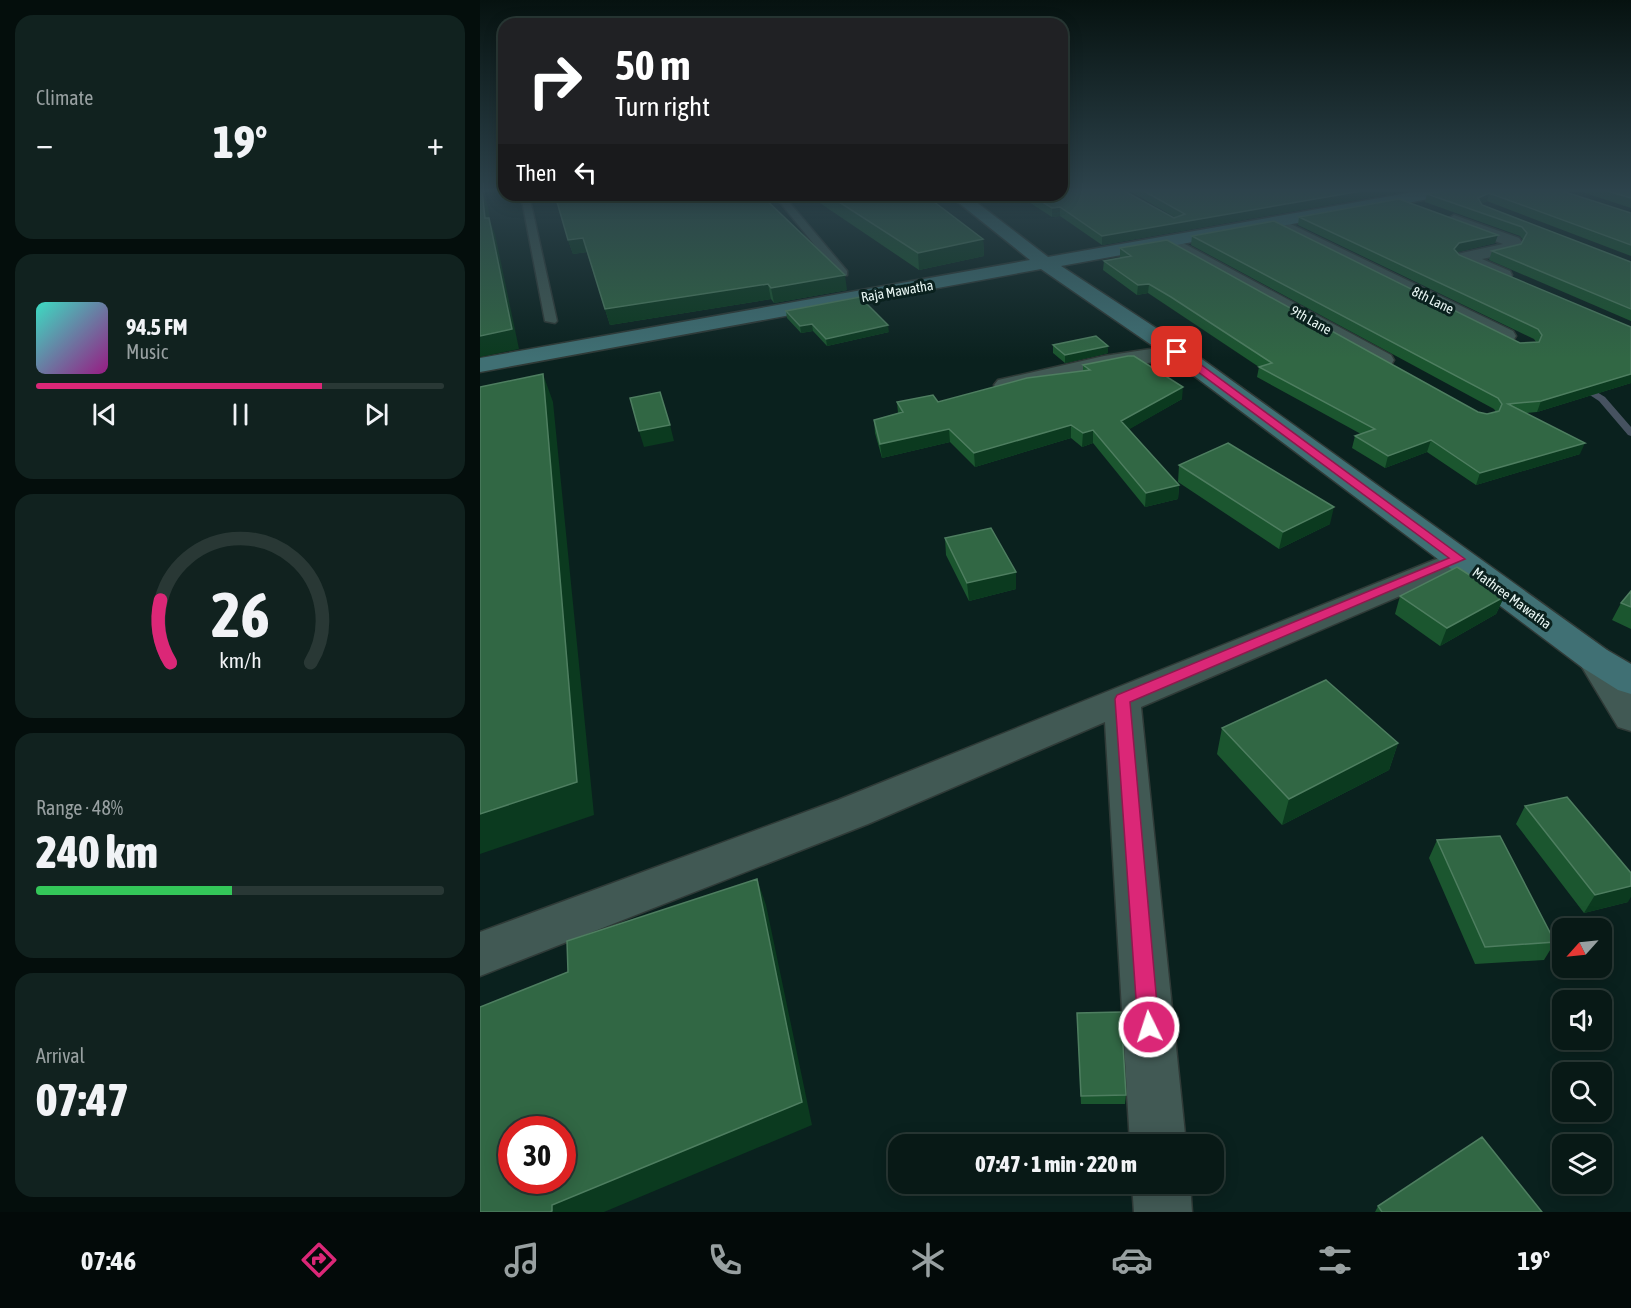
<!DOCTYPE html>
<html lang="en">
<head>
<meta charset="utf-8">
<style>
  :root { --surface:#081916; --page:#11221f; --text:#f1f3f6; --muted:#98a0a1; --line:#293835; --accent:#db2777 }
  body { margin:0; font-family:"Asap Condensed",sans-serif; background:var(--page); color:var(--text); height:100vh; display:flex; flex-direction:column; font-size:22px; white-space:nowrap }
  * { box-sizing:border-box; margin:0 }
  p { font-size:20px; color:var(--muted) }
  .icon { flex:none; width:33px; height:33px; fill:none; stroke:currentColor; stroke-width:2; stroke-linecap:round; stroke-linejoin:round }
  .map { position:relative; flex:1; overflow:hidden }
  .drawer { display:flex; flex-direction:column; gap:15px; padding:15px; background:#040e0c; width:480px }
  .drawer>* { flex:none }
  .guide { position:absolute; left:18px; top:18px; width:570px; height:183px; border-radius:18px; box-shadow:0 3px 15px #0003,0 0 0 2px var(--line); background:#202124; color:#fff; overflow:hidden }
  .needle { width:39px; rotate:243deg }
  .tools { position:absolute; left:1072px; top:918px; display:grid; gap:12px }
  .tools a { display:grid; place-items:center; width:60px; height:60px; border-radius:12px; background:var(--surface); box-shadow:0 3px 15px #0003,0 0 0 2px var(--line); font-size:30px }
  .speed { position:absolute; left:18px; top:1116px; display:flex; gap:12px; font-size:30px; font-weight:700; text-align:center }
  .speed>* { display:grid; place-content:center; width:78px; height:78px; border-radius:50%; background:var(--surface); box-shadow:0 3px 15px #0003,0 0 0 2px var(--line); line-height:1 }
  .speed .limit { border:9px solid #d22; background:#fff; color:#111 }
  .pin { position:absolute; display:grid; place-items:center; width:51px; height:51px; color:#fff; margin:-26px; border-radius:12px; box-shadow:0 3px 9px #0006 }
  .me { position:absolute; width:66px; margin:-33px; rotate:356deg; stroke-linejoin:round; filter:drop-shadow(0 0 4px #0008) }
  .turn { display:flex; align-items:center; gap:21px; height:126px; padding:0 18px; font-size:27px }
  .turn .icon { width:78px; height:78px; stroke-width:2.5 }
  .turn b { display:block; font-size:42px; line-height:51px }
  .then { display:flex; align-items:center; height:57px; padding:0 18px; background:#0003; gap:12px; font-size:22px }
  .big { font-size:45px; font-weight:800; line-height:1.1 }
  .drawer .widget { flex:1; display:flex; flex-direction:column; justify-content:center; gap:9px; min-width:0; padding:0 21px; border-radius:18px; background:var(--page) }
  .drawer .dial { align-items:center; gap:0 }
  .dial svg { height:156px; overflow:visible; fill:none; stroke:var(--line); stroke-width:7; stroke-linecap:round; text-anchor:middle }
  .dial text { fill:var(--text); stroke:none }
  .song { display:flex; align-items:center; gap:18px }
  .cover { width:72px; height:72px; border-radius:9px; background:linear-gradient(135deg,hsl(170 70% 55%),hsl(310 70% 35%)) }
  .played { height:6px; border-radius:3px; background:linear-gradient(90deg,var(--accent) 70%,var(--line) 70%) }
  .keys { display:flex; justify-content:space-around; direction:ltr }
  .heat { display:flex; justify-content:space-between; align-items:center; font-size:33px; direction:ltr }
  .charge { height:9px; border-radius:4px; background:linear-gradient(90deg,#34c759 48%,var(--line) 0) }
  .trip { position:absolute; left:408px; top:1134px; width:336px; height:60px; border-radius:18px; background:var(--surface); box-shadow:0 3px 15px #0003,0 0 0 2px var(--line); font-weight:800; line-height:60px; text-align:center }
  .tab-bar { display:flex; height:96px; justify-content:space-around; align-items:center; background:#030a09; color:var(--muted) }
  .tab-bar .icon { width:42px; height:42px }
  .tab-bar .on { color:var(--accent) }
  .tab-bar b { font-size:27px; color:var(--text) }
  main { display:flex; flex:1; min-height:0 }
  .map>svg:first-child { display:block }
  .lines { fill:none; stroke-linecap:round; stroke-linejoin:round }
  .stream { fill:#465260; fill-rule:evenodd }
  .lane-casing { stroke:#2f3a37; stroke-width:3 }
  .street-casing { stroke:#2f3a37; stroke-width:3 }
  .secondary-casing { stroke:#2f3a37; stroke-width:3 }
  .lane { fill:#415954; fill-rule:evenodd }
  .street { fill:#415954; fill-rule:evenodd }
  .secondary { fill:#407074; fill-rule:evenodd }
  .wall { fill:#1b562f }
  .shaded-wall { fill:#0b3a1f }
  .building { fill:#316744; stroke:#4e7e60; stroke-width:1.5; fill-rule:evenodd }
  .route { fill:#db2777; stroke:#8e194d; stroke-width:1.5 }
  .labels { text-anchor:middle; dominant-baseline:central; stroke-width:6; stroke-linejoin:round; paint-order:stroke }
  .far-street-label { font-size:14px; fill:#e9f7f4; stroke:#0a211e }
</style>
</head>
<body>
<main>
<section class="drawer">
<div class="widget"><p>Climate</p>
<div class="heat"><a>−</a><b class="big">19°</b><a>+</a></div>
</div>
<div class="widget">
<div class="song"><i class="cover"></i><div><b>94.5 FM</b><p>Music</p></div></div>
<div class="played"></div>
<div class="keys"><svg class="icon" aria-label="previous" viewBox="0 0 24 24"><path d="M18 5L8 12l10 7zM5 5v14"/></svg><svg class="icon" aria-label="pause" viewBox="0 0 24 24"><path d="M8 5v14M16 5v14"/></svg><svg class="icon" aria-label="next" viewBox="0 0 24 24"><path d="M6 5l10 7-10 7zM19 5v14"/></svg></div>
</div>
<div class="widget dial"><svg viewBox="0 0 100 80">
<path d="M14 69A42 42 0 1 1 86 69"/>
<path d="M14 69A42 42 0 0 1 9 37" stroke="#db2777"/>
<text x="50" y="56" font-size="32" font-weight="700">26</text>
<text x="50" y="72" font-size="11">km/h</text>
</svg></div>
<div class="widget"><p>Range · 48%</p><b class="big">240 km</b><div class="charge"></div></div>
<div class="widget"><p>Arrival</p><b class="big">07:47</b></div>
</section>
<div class="map">
<svg width="1151" height="1212" viewBox="0 0 1151 1212">
  <rect width="100%" height="100%" fill="#0a211e"/>
  <g class="lines">
    <path class="stream" d="M 1102,383 L 1125,397 L 1151,427 L 1151,436 L 1148,435 L 1119,401 L 1099,388 L 1098,386 Z"/>
    <g class="lane-casing">
      <path id="lane" d="M 41,195 L 49,195 L 77,321 L 75,323 L 65,321 Z
        M 294,195 L 303,195 L 367,271 L 367,275 L 359,275 Z"/>
    </g>
    <g class="street-casing">
      <path id="street" d="M 974,215 L 1039,238 L 1042,242 L 1036,252 L 1002,259 L 1030,271 L 1032,275 L 1030,279 L 1016,279 L 977,262 L 974,258 L 977,254 L 1023,244 L 968,224 L 966,220 Z
        M 796,217 L 1033,331 L 1036,336 L 1033,341 L 1017,341 L 790,226 L 788,222 L 790,218 Z
        M 690,236 L 911,355 L 914,360 L 911,365 L 895,365 L 684,245 L 681,241 Z
        M 697,345 L 705,347 L 708,352 L 705,357 L 624,370 L 526,392 L 518,390 L 514,385 L 518,380 L 624,356 Z
        M 979,550 L 990,552 L 995,559 L 990,566 L 661,707 L 706,1144 L 650,1144 L 625,722 L 388,824 L 0,976 L 0,932 L 358,800 Z
        M 1115,647 L 1127,650 L 1151,687 L 1151,731 L 1138,727 L 1097,659 L 1103,650 Z
        M 652,1184 L 710,1184 L 712,1212 L 654,1212 Z"/>
    </g>
    <g class="secondary-casing">
      <path id="secondary" d="M 950,189 L 984,189 L 976,194 L 581,266 L 705,347 L 1127,650 L 1151,664 L 1151,694 L 1138,690 L 1103,668 L 689,357 L 561,269 L 0,372 L 0,358 L 550,260 L 469,195 L 487,195 L 568,257 Z"/>
    </g>
    <use href="#lane" class="lane"/>
    <use href="#street" class="street"/>
    <use href="#secondary" class="secondary"/>
  </g>
  <path class="wall" d="M 646,189 L 937,189 L 622,245 L 580,216 L 572,217 L 538,195 L 582,195 L 694,218 L 696,218 Z
    M 1076,189 L 1151,213 L 1151,256 L 1007,201 L 1001,204 L 1151,262 L 1151,321 L 1009,260 L 1012,251 L 1041,244 L 1043,240 L 1040,236 L 945,202 L 947,194 Z
    M 1093,189 L 1151,189 L 1151,208 Z
    M 328,195 L 445,195 L 503,239 L 504,256 L 439,270 Z
    M 819,217 L 1015,243 L 977,252 L 979,255 L 1151,327 L 1151,383 L 1057,412 L 1046,413 L 1100,454 L 996,485 L 947,452 L 905,468 L 872,448 L 875,436 L 881,434 L 777,377 L 779,367 L 668,293 L 657,295 L 623,270 L 624,261 L 640,258 L 640,248 L 998,412 L 1007,414 L 1016,412 L 1014,409 L 711,245 L 712,236 L 1040,343 L 1056,342 L 1054,339 L 818,225 Z
    M 88,240 L 367,290 L 294,303 L 291,299 L 130,325 L 107,252 L 93,254 Z
    M 306,311 L 409,332 L 347,346 L 333,331 L 321,333 L 307,318 Z
    M 573,345 L 628,353 L 585,363 L 573,353 Z
    M 603,365 L 702,399 L 649,429 L 699,485 L 698,499 L 665,507 L 613,443 L 602,447 L 591,438 L 495,467 L 470,442 L 402,458 L 395,433 L 394,420 L 418,413 L 417,402 L 458,402 L 603,371 Z
    M 699,465 L 850,524 L 799,549 L 698,482 Z
    M 465,538 L 536,572 L 536,589 L 489,601 L 466,555 Z
    M 1151,591 L 1151,629 L 1132,620 L 1141,603 Z
    M 920,596 L 1024,597 L 1016,614 L 960,646 L 915,614 Z
    M 742,728 L 918,743 L 909,770 L 802,825 L 737,754 Z
    M 1045,806 L 1148,902 L 1104,913 L 1036,824 Z
    M 957,840 L 1075,942 L 1064,960 L 995,964 L 949,858 Z
    M 597,1013 L 646,1095 L 645,1104 L 601,1104 Z
    M 898,1206 L 1062,1212 L 895,1212 Z"/>
  <path class="shaded-wall" d="M 893,189 L 937,189 L 622,245 L 622,236 Z
    M 2,191 L 8,207 L 10,221 L 15,234 L 39,349 L 0,357 L 0,336 L 5,218 Z
    M 1009,193 L 1007,201 L 996,207 L 998,198 Z
    M 580,207 L 580,216 L 572,217 L 572,208 Z
    M 1018,235 L 1015,243 L 977,252 L 974,249 L 979,243 Z
    M 103,238 L 107,252 L 93,254 L 88,240 Z
    M 503,239 L 504,256 L 439,270 L 438,253 Z
    M 365,275 L 367,290 L 294,303 L 291,288 Z
    M 288,284 L 291,299 L 130,325 L 125,309 Z
    M 669,284 L 668,293 L 657,295 L 658,285 Z
    M 332,324 L 333,331 L 321,333 L 320,326 Z
    M 408,325 L 409,332 L 347,346 L 346,339 Z
    M 628,346 L 628,353 L 585,363 L 585,355 Z
    M 63,374 L 73,402 L 114,815 L 0,854 L 0,814 Z
    M 1151,374 L 1151,383 L 1057,412 L 1061,401 Z
    M 703,387 L 702,399 L 641,434 L 641,421 Z
    M 190,425 L 194,441 L 164,447 L 159,431 Z
    M 591,425 L 591,438 L 495,467 L 494,453 Z
    M 469,429 L 470,442 L 402,458 L 400,444 Z
    M 613,430 L 613,443 L 602,447 L 603,433 Z
    M 951,440 L 947,452 L 905,468 L 908,456 Z
    M 1105,443 L 1100,454 L 996,485 L 1000,473 Z
    M 699,485 L 698,499 L 665,507 L 666,493 Z
    M 854,507 L 850,524 L 799,549 L 803,532 Z
    M 536,572 L 536,589 L 489,601 L 487,583 Z
    M 1024,597 L 1016,614 L 960,646 L 967,628 Z
    M 918,743 L 909,770 L 802,825 L 809,799 Z
    M 277,879 L 286,905 L 332,1125 L 124,1212 L 70,1212 L 72,1205 Z
    M 1151,886 L 1151,897 L 1148,902 L 1104,913 L 1115,895 Z"/>
  <path class="building" d="M 582,189 L 641,189 L 694,218 L 705,214 L 660,189 L 893,189 L 622,236 L 580,207 L 572,208 L 551,195 L 582,195 Z
    M 972,189 L 1076,189 L 1151,213 L 1151,245 L 1009,193 L 998,198 L 1002,205 L 1151,262 L 1151,309 L 1012,251 L 1041,244 L 1047,233 L 1042,227 L 947,194 Z
    M 1121,189 L 1151,189 L 1151,198 Z
    M 0,191 L 2,191 L 5,218 L 9,218 L 32,329 L 0,336 Z
    M 75,195 L 281,195 L 365,275 L 291,288 L 288,284 L 125,309 L 103,238 L 88,240 Z
    M 348,195 L 445,195 L 503,239 L 438,253 Z
    M 919,199 L 1018,235 L 979,243 L 974,249 L 979,255 L 1151,327 L 1151,374 L 1061,401 L 1028,404 L 1105,443 L 1000,473 L 951,440 L 908,456 L 875,436 L 895,429 L 779,367 L 792,363 L 691,297 L 669,284 L 658,285 L 624,261 L 651,256 L 640,248 L 687,240 L 998,412 L 1007,414 L 1019,411 L 1022,404 L 1018,398 L 712,236 L 794,221 L 1040,343 L 1059,342 L 1062,335 L 1058,329 L 819,217 Z
    M 380,297 L 408,325 L 346,339 L 332,324 L 320,326 L 306,311 Z
    M 616,336 L 628,346 L 585,355 L 573,345 Z
    M 648,356 L 654,356 L 703,387 L 641,421 L 699,485 L 666,493 L 613,430 L 603,433 L 591,425 L 494,453 L 469,429 L 400,444 L 394,420 L 423,412 L 417,402 L 453,395 L 458,402 L 547,378 L 610,370 L 603,365 Z
    M 63,374 L 97,782 L 0,814 L 0,387 Z
    M 180,392 L 190,425 L 159,431 L 150,398 Z
    M 748,443 L 854,507 L 803,532 L 699,465 Z
    M 511,528 L 536,572 L 487,583 L 465,538 Z
    M 977,567 L 1024,597 L 967,628 L 920,596 Z
    M 1151,591 L 1151,607 L 1141,603 Z
    M 846,680 L 918,743 L 809,799 L 742,728 Z
    M 1087,797 L 1151,873 L 1151,886 L 1115,895 L 1045,806 Z
    M 1020,836 L 1075,942 L 1005,947 L 957,840 Z
    M 277,879 L 322,1102 L 72,1205 L 72,1211 L 70,1212 L 0,1212 L 0,1007 L 88,972 L 87,941 ZM 32,1130 L 82,1130 L 82,1180 L 32,1180 Z
    M 641,1012 L 646,1095 L 601,1096 L 597,1013 Z
    M 1002,1137 L 1062,1212 L 902,1212 L 898,1206 Z"/>
  <linearGradient id="sky" x2="0" y2="1"><stop stop-color="#061210"/><stop offset="0.53" stop-color="#2d434c"/><stop offset="1" stop-color="#2d434c" stop-opacity="0"/></linearGradient>
  <rect width="1151" height="359" fill="url(#sky)"/>
  <path class="route" d="M 694,350 L 701,350 L 985,559 L 650,702 L 679,1027 L 676,1035 L 669,1038 L 661,1035 L 658,1027 L 635,699 L 637,695 L 969,558 L 694,354 Z"/>
  <g class="labels">
    <g class="far-street-label">
      <text transform="translate(417 291) rotate(-10)">Raja Mawatha</text>
      <text transform="translate(953 300) rotate(26)">8th Lane</text>
      <text transform="translate(831 320) rotate(29)">9th Lane</text>
      <text transform="translate(1032 598) rotate(36)">Mathree Mawatha</text>
    </g>
  </g>
</svg>
<div class="tools">
<a><svg class="needle" viewBox="-14 -14 28 28"><path d="M0-13l5 13h-10z" fill="#e53935"/><path d="M0 13l5-13h-10z" fill="#98a0a1"/></svg></a>
<a><svg class="icon" aria-label="sound" viewBox="0 0 24 24"><path d="M4 9h4l5-4v14l-5-4H4zM17 9q2 3 0 6"/></svg></a>
<a><svg class="icon" aria-label="search" viewBox="0 0 24 24"><circle cx="10" cy="10" r="6"/><path d="M15 15l6 6"/></svg></a>
<a><svg class="icon" aria-label="layers" viewBox="0 0 24 24"><path d="M12 4l9 5-9 5-9-5zM3 14l9 5 9-5"/></svg></a>
</div>
<div class="speed"><div class="limit">30</div></div>
<div class="pin" style="left:697px;top:352px;background:#d93025"><svg class="icon" aria-label="arrive" viewBox="0 0 24 24"><path d="M6 21V4h12l-3 4 3 4H6"/></svg></div>
<svg class="me" style="left:669px;top:1027px" viewBox="-20 -20 40 40"><circle r="17" fill="#db2777" stroke="#fff" stroke-width="3"/><path d="M0-11L8 9 0 5-8 9z" fill="#fff"/></svg>
<div class="trip">07:47 · 1 min · 220 m</div>
<div class="guide">
<div class="turn"><svg class="icon" aria-label="right" viewBox="0 0 24 24"><path d="M7 20v-9h11M14 6l5 5-5 5"/></svg><div><b>50 m</b>Turn right</div></div>
<div class="then">Then<svg class="icon" aria-label="left" viewBox="0 0 24 24"><path d="M17 20v-9H6M10 6l-5 5 5 5"/></svg></div>
</div>
</div>
</main>
<nav class="tab-bar">
<b>07:46</b>
<svg class="icon on" aria-label="directions" viewBox="0 0 24 24"><path d="M12 3l9 9-9 9-9-9zM9 14v-3h6M13 9l2 2-2 2"/></svg>
<svg class="icon" aria-label="music" viewBox="0 0 24 24"><path d="M9 18V5l10-2v13"/><circle cx="6" cy="18" r="3"/><circle cx="16" cy="16" r="3"/></svg>
<svg class="icon" aria-label="phone" viewBox="0 0 24 24"><path d="M5 4h4l2 5-3 2q2 4 5 5l2-3 5 2v4C11 20 4 13 5 4z"/></svg>
<svg class="icon" aria-label="climate" viewBox="0 0 24 24"><path d="M12 3v18M4 7l16 10M4 17L20 7"/></svg>
<svg class="icon" aria-label="car" viewBox="0 0 24 24"><path d="M5 17H2v-5l4-1 3-4h7l3 4 3 1v5h-3M9 17h6M6 11h13"/><circle cx="7" cy="17" r="2"/><circle cx="17" cy="17" r="2"/></svg>
<svg class="icon" aria-label="filters" viewBox="0 0 24 24"><path d="M4 7h16M4 17h16"/><circle cx="9" cy="7" r="2"/><circle cx="15" cy="17" r="2"/></svg>
<b>19°</b>
</nav>
</body>
</html>
